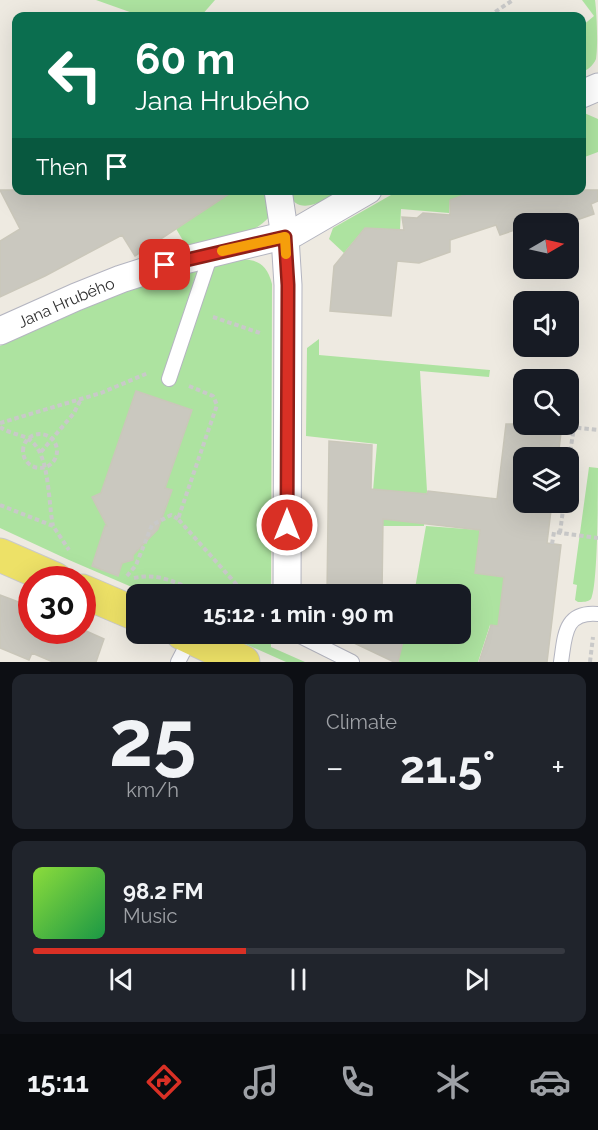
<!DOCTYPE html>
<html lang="en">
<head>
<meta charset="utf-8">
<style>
  :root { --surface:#171b24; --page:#20242c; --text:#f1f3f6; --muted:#9ea1a6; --line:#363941; --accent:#d93025 }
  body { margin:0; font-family:Raleway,sans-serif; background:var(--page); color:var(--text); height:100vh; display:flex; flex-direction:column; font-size:22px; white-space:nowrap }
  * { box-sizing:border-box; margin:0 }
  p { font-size:20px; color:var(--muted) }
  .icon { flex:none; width:33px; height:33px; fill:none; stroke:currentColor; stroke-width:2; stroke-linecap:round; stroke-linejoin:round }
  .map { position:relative; height:662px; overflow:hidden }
  .panel { display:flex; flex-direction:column; gap:12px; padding:12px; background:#0d0f14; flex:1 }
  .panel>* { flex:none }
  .top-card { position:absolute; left:12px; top:12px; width:574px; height:183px; border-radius:12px; box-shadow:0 6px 24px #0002; background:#0b6e4f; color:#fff; overflow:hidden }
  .needle { width:39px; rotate:81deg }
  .fabs { position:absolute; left:513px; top:213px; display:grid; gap:12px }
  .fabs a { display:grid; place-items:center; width:66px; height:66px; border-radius:12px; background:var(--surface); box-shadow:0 6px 24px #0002; font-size:30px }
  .speed { position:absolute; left:18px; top:566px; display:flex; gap:12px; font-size:30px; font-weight:700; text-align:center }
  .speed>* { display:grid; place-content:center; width:78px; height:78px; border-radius:50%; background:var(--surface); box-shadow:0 6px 24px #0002; line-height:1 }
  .speed .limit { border:9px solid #d22; background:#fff; color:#111 }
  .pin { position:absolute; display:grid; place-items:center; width:51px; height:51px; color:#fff; margin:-26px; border-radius:12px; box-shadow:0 3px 9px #0006 }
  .me { position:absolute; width:66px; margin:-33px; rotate:0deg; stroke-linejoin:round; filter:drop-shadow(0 0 4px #0008) }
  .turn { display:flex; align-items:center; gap:21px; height:126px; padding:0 24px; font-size:27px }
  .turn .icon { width:78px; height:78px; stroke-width:2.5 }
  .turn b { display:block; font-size:42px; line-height:51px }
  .then { display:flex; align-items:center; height:57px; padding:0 24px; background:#0003; gap:12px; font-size:22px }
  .big { font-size:45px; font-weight:700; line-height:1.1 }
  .panel .card { flex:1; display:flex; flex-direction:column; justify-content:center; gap:9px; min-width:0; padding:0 21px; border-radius:12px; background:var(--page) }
  .panel .dial { align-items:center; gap:0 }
  .dial b { font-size:78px; line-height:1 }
  .song { display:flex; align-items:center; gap:18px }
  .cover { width:72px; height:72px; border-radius:9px; background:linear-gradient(135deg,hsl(90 70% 55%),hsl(140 70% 35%)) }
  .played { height:6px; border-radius:3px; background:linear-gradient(90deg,var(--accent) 40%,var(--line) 40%) }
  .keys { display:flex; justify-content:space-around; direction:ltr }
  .heat { display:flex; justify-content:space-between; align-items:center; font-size:33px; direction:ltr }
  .panel .tiles { flex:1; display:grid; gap:12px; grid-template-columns:1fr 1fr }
  .card:last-child { grid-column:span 2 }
  .trip { position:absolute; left:126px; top:584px; width:345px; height:60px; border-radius:12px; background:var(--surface); box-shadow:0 6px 24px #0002; font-weight:700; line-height:60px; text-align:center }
  .tab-bar { display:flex; height:96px; justify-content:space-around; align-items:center; background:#090b0e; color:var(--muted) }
  .tab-bar .icon { width:42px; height:42px }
  .tab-bar .selected { color:var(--accent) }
  .tab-bar b { font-size:27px; color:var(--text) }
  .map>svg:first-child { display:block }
  .green { fill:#ade3a0 }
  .building { fill:#cac8bf; stroke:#cac7ba; stroke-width:1.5 }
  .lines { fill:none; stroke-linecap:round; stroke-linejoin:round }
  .service-casing { stroke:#b4b5c0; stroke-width:16 }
  .minor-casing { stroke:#b4b5c0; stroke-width:29 }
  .primary-casing { stroke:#c9c9c9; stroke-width:35 }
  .path { stroke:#c9c9c9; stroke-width:4; stroke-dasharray:4.5 3; stroke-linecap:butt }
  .service { stroke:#fff; stroke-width:14 }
  .minor { stroke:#fff; stroke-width:27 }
  .primary { stroke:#ede167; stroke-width:33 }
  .route-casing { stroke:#8d1f18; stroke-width:15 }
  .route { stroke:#d93025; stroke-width:10 }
  .slow { stroke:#f59e0b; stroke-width:10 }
  .labels { text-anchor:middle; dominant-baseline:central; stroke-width:6; stroke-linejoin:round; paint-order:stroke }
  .street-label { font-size:16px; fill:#2e2e2e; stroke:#fff }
</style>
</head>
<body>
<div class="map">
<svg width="598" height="662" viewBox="0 0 598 662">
  <rect width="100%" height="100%" fill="#eeeae1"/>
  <path class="green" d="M 96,0 L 215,0 L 201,16 L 141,16 Z
    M 582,0 L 595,0 C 597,14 598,47 596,59 C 593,66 588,69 582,73 L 582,26 L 594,16 Z
    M 582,112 L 598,119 L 598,152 L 582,158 Z
    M 216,191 L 271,191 L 270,216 C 251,238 216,242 188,249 L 175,227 Z
    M 288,191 L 341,191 C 324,200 297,219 288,191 Z
    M 398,191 L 478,191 L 450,200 L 449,213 L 401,209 L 400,230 L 365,228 L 344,253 L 329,239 L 333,228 Z
    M 231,259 C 254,259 266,260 272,284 L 271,594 L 148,594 L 69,560 L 0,528 L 0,346 L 115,293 Z
    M 319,339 L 319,355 L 490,370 L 489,377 L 420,371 L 427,491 L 424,526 L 370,526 L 377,444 L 306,436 L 307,348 Z
    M 589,467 L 598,468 C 598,490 598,586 591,599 C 588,602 583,602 578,602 L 575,600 L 577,585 L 573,584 Z
    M 426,526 L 480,530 L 475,573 L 506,577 L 498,626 L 490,625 L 478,662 L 398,662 L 405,633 L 460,633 L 460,594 L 414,594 Z
    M 232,633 L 253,640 L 238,633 L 271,633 L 271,647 L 305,662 L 286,662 L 234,639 Z"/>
  <path class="building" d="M 0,190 L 235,190 L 135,256 L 122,235 L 45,276 L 0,297 L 0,241 L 20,229 Z
    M 478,190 L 598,190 L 598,201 L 591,204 L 594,214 L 568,223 L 564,213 L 533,224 L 524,224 L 524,227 L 500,235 L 496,225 L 450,240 L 450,252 L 419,263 L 397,261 L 391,316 L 330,311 L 334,266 L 365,228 L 404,230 L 402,217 L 417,218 L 423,213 L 450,215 L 450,200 Z
    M 136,391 L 192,410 L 165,488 L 172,490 L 158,529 L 133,555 L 133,560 L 122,563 L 118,576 L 92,566 L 105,526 L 107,526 L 92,497 L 101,493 Z
    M 506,424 L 562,424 L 558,458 L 524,458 L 524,502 L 552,502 L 547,543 L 561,545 L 547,662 L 479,662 L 491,625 L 498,626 L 504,577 L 475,573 L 480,530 L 383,519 L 382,594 L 327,594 L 329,441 L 372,445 L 371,489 L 427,494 L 428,491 L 497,499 Z
    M 0,595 L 32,607 L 32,630 L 84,630 L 104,639 L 96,662 L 53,662 L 32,653 L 29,660 L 0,648 Z
    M 333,633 L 405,633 L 398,662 L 394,662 Z"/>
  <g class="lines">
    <g class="service-casing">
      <path id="service" d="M 169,379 L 211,254
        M 294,633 L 352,662
        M 178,662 L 191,637
        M 561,662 C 565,636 564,611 598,614"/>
    </g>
    <g class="minor-casing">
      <g id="minor">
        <path d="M 582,94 L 598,87"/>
        <path d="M 278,190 L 285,237 L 288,285 L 287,594"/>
        <path id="s1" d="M 0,331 L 76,297 L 121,279 L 165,265 L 294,233 L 368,190"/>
      </g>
    </g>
    <g class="primary-casing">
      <path id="primary" d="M 0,555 L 55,579
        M 82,591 L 136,614
        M 182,633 L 243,662"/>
    </g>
    <path class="path" d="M 489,16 L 513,0
      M 213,317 L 260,333
      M 189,386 L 213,396 L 217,405 L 178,519 L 245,594
      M 0,423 L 101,393 L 148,373
      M 562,426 L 598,430
      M 0,427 C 10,434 24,435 30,440 C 50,454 48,502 53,526
      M23 451a17 17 0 1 1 34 0a17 17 0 1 1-34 0Z
      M 41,452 L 74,413 L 81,399
      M 568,466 L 574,427
      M 0,505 L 53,526 L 69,550
      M 560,533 L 564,502
      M 552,544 L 554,532 L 598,538
      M 127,576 L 136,565 L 152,525 L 171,515 L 178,519
      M 134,578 C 159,572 179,584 201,594
      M 590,662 L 593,637"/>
    <use href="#service" class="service"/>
    <use href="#minor" class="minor"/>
    <use href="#primary" class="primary"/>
  </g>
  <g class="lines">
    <g class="route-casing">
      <path id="route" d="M 165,265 L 285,237 L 288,285 L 287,525"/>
    </g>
    <use href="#route" class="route"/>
    <path class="slow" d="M 222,251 L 285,237 L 286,254"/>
  </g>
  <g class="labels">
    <g class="street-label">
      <text stroke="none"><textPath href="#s1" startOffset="72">Jana Hrubého</textPath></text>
    </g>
  </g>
</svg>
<div class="fabs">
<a><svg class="needle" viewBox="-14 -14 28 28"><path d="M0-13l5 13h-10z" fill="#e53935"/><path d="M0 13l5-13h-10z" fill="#9ea1a6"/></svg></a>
<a><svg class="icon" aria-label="sound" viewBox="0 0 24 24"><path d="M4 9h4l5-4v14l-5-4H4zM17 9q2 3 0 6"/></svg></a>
<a><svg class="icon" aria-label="search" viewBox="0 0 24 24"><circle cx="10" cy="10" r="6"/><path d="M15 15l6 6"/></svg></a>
<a><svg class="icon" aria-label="layers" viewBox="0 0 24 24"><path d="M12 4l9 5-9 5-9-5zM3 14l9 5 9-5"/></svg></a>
</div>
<div class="speed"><div class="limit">30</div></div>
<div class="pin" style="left:165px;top:265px;background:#d93025"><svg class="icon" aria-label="arrive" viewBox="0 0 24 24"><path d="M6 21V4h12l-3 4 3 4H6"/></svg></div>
<svg class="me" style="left:287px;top:525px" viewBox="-20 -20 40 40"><circle r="17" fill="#d93025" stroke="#fff" stroke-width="3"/><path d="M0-11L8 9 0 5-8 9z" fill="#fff"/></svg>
<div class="trip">15:12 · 1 min · 90 m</div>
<div class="top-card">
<div class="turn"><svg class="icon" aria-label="left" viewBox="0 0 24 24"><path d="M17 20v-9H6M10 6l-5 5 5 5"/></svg><div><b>60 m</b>Jana Hrubého</div></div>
<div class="then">Then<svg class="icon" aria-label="arrive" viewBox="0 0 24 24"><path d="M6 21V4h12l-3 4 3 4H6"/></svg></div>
</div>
</div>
<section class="panel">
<div class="tiles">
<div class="card dial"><b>25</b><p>km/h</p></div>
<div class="card"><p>Climate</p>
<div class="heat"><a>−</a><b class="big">21.5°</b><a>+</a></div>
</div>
<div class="card">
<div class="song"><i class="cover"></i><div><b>98.2 FM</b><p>Music</p></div></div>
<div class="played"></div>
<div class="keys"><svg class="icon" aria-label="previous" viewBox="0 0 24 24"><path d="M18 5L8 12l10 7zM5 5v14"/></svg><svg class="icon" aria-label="pause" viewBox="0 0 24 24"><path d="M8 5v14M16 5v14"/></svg><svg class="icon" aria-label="next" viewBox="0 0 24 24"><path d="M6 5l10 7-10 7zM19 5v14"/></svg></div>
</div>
</div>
</section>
<nav class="tab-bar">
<b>15:11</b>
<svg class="icon selected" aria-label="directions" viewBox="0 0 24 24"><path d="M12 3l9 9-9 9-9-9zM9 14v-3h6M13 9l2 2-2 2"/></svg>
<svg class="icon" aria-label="music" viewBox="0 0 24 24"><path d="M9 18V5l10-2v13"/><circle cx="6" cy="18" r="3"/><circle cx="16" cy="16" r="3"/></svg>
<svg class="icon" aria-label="phone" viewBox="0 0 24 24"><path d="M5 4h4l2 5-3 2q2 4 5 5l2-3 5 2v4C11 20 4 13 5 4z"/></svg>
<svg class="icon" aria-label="climate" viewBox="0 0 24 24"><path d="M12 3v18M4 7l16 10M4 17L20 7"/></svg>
<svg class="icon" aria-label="car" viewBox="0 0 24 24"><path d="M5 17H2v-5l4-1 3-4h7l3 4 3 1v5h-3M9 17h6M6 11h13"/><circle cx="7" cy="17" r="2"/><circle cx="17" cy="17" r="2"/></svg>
</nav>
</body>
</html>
